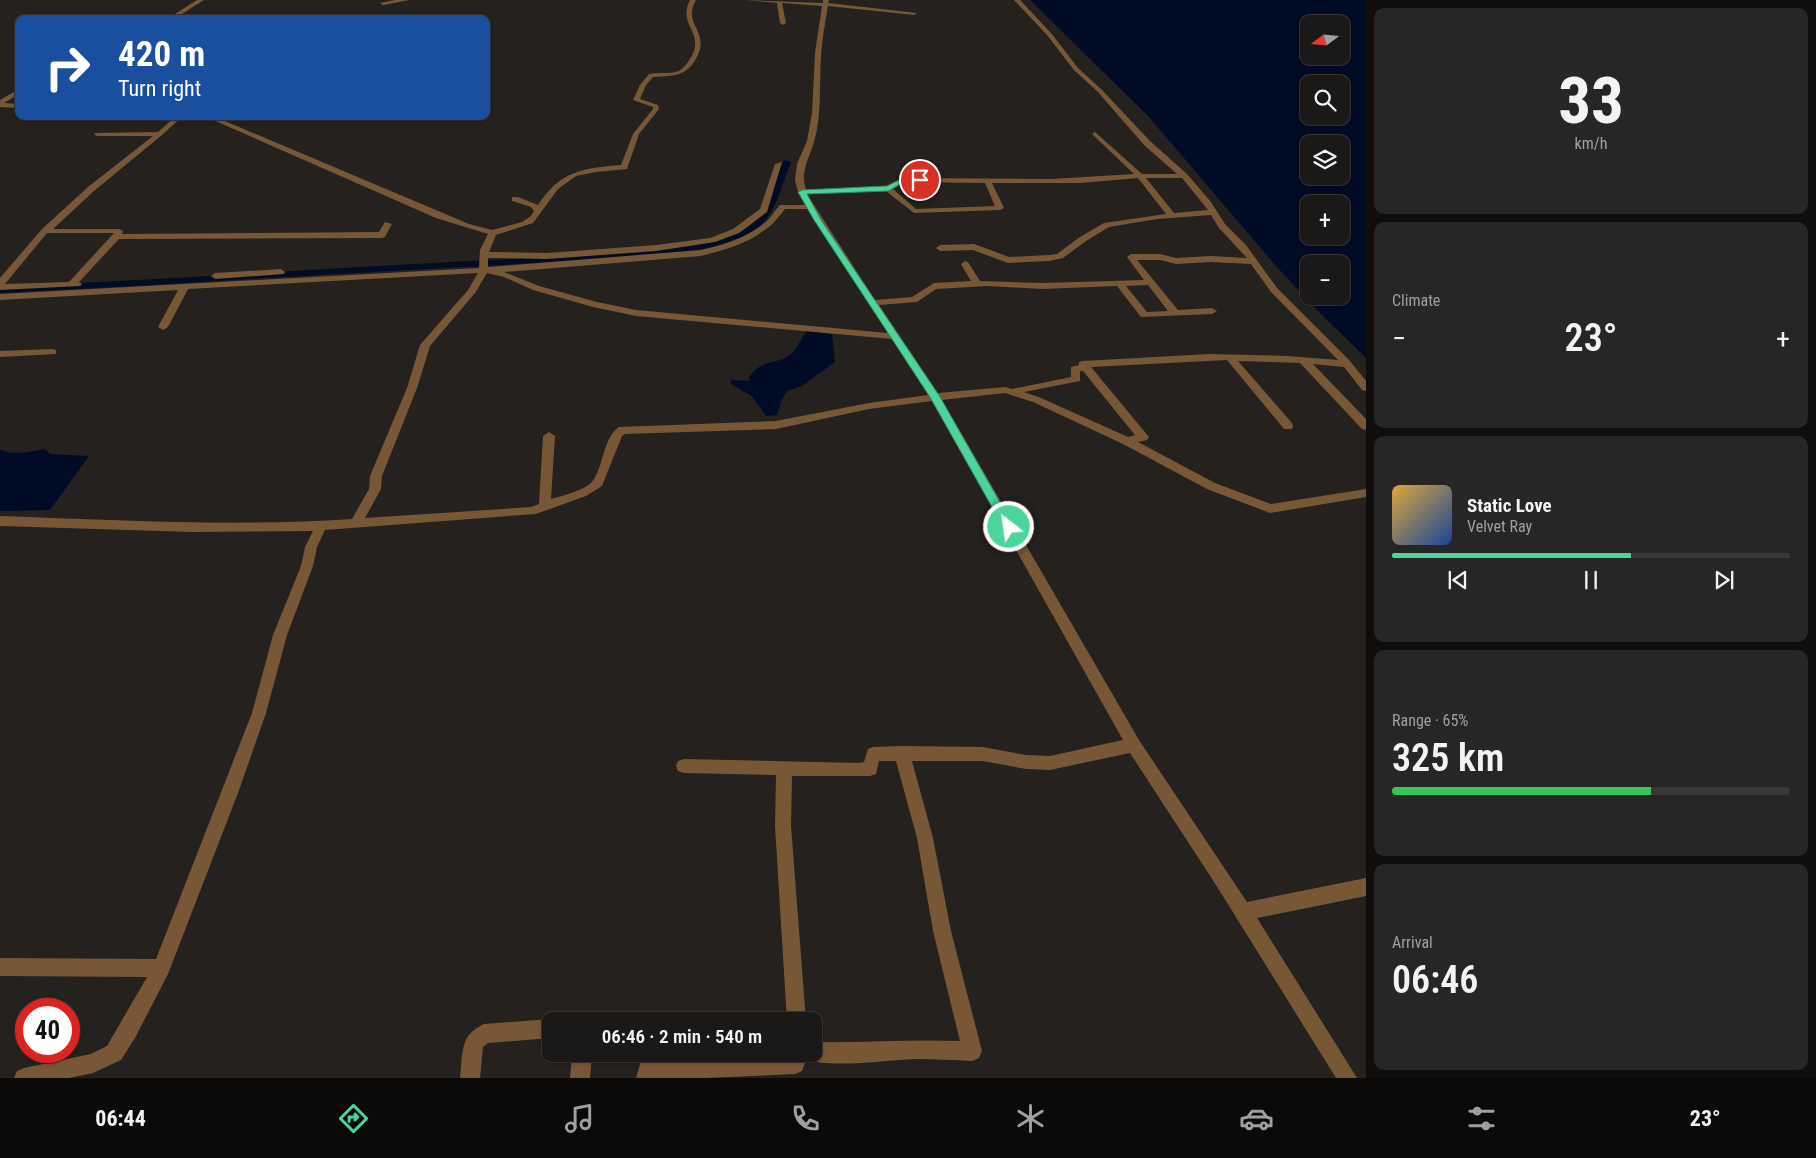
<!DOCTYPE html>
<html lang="en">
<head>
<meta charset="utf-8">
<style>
  :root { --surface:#1b1917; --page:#282624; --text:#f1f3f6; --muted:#a0a0a1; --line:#393836; --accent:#4cd49b }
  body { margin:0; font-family:"Roboto Condensed",sans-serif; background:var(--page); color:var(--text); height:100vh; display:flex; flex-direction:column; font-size:19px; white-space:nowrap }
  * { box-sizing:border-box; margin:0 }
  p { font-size:16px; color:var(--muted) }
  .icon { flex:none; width:28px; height:28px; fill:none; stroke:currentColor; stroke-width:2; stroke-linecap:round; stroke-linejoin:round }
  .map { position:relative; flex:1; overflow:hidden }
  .details { display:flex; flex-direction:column; gap:8px; padding:8px; background:#0f0e0d; width:450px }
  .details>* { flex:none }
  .banner { position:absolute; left:15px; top:15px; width:475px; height:105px; border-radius:10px; box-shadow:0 1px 4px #0004,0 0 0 1px var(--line); background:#1a4fa0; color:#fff; overflow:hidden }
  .needle { width:32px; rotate:254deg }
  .controls { position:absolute; left:1300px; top:15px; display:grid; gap:10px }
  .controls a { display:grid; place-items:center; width:50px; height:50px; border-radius:10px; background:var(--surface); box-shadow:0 1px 4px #0004,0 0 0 1px var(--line); font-size:25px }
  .speed { position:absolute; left:15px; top:998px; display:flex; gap:10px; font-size:25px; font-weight:700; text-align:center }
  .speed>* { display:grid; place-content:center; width:65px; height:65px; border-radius:50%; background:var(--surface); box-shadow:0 1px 4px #0004,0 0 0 1px var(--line); line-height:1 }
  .speed .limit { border:8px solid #d22; background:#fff; color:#111 }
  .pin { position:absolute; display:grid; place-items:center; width:42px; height:42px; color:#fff; margin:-21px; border:2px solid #fff; border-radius:50%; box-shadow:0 1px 5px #0007 }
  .me { position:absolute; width:55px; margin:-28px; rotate:330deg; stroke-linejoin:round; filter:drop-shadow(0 0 4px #0008) }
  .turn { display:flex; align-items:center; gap:18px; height:105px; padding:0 20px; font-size:22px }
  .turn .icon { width:65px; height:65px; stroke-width:2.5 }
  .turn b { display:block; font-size:35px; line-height:42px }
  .big { font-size:38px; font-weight:600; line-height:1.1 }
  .details .tile { flex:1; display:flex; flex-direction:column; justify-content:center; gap:8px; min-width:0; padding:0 18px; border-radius:10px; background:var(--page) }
  .details .dial { align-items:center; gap:0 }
  .dial b { font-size:65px; line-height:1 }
  .song { display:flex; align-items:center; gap:15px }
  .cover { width:60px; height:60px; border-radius:8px; background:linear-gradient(135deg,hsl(40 70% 55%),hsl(220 70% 35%)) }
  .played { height:5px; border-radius:2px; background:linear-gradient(90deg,var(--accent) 60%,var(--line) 60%) }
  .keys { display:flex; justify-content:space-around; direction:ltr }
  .heat { display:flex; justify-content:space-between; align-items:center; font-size:28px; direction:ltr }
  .charge { height:8px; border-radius:4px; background:linear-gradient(90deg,#34c759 65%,var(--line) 0) }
  .trip { position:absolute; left:542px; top:1012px; width:280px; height:50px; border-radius:10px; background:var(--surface); box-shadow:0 1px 4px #0004,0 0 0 1px var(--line); font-weight:600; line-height:50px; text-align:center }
  .menu { display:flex; height:80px; justify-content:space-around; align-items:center; background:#0b0a09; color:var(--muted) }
  .menu .icon { width:35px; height:35px }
  .menu .active { color:var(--accent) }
  .menu b { font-size:22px; color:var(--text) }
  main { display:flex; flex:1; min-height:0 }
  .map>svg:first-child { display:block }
  .water { fill:#000b26; fill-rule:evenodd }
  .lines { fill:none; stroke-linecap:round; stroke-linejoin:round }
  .canal { fill:#000b26; fill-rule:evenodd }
  .minor { fill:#775736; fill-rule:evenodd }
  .route { fill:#4cd49b; stroke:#318a65 }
</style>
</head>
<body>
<main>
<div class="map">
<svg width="1366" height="1078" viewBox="0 0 1366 1078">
  <rect width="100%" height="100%" fill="#24211f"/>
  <path class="water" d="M 1030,0 L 1366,0 L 1366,358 L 1324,317 L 1276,266 L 1149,117 ZM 1309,24 L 1341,24 L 1341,56 L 1309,56 ZM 1309,84 L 1341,84 L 1341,116 L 1309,116 ZM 1309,144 L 1341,144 L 1341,176 L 1309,176 ZM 1309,204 L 1341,204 L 1341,236 L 1309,236 ZM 1309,264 L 1341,264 L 1341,296 L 1309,296 Z
    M 807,331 L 832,334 L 835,362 L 802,386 L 787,391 L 782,399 L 777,415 L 766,416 L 752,396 L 731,384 L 731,380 L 750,381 L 749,377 C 763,359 771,365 787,357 C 796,352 800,339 807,331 Z
    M 0,449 C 13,457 30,451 45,449 L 50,454 L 89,456 L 50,510 L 0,511 Z"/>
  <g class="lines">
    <path class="canal" d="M 784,160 L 791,162 C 780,188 777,217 750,233 C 715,253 674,252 635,256 C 585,260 534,263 484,266 C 322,274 162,285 0,293 L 0,287 C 163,279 324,269 487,260 C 536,258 585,255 633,251 C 670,248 709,248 743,230 C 771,215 771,186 784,160 Z"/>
    <path class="minor" d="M 197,0 L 204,0 L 174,19 L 167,19 Z
      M 395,0 L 410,0 L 383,5 L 380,3 Z
      M 690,0 L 696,0 C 681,27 714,31 694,62 C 684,77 670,76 653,77 L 646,85 L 640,99 L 658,105 L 659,109 L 639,134 L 627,169 L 596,172 L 576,176 L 558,189 L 533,223 L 496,235 L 489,252 L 547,253 L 656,245 L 710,238 L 733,229 L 760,209 L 775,164 L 782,162 L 767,212 L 739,233 L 715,242 L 656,251 L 547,259 L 488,258 L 488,267 L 701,250 C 724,245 749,237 767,221 C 772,216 775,210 780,205 L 805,205 L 798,192 L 795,180 L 797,164 L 807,141 L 812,113 L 815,53 L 822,6 L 782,3 L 786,23 L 783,25 L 780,23 L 777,3 L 745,0 L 823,3 L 823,0 L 829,0 L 828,3 L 917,13 L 914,15 L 828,6 C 825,23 822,40 821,56 C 819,84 822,115 814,142 C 809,159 800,171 806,190 L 886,187 L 903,178 L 1051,179 L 1134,174 L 1093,135 L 1092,134 L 1095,132 L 1142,174 L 1177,174 L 1144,145 L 1098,92 L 1074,70 L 1047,35 L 1014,0 L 1020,0 L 1051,33 L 1078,68 L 1102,90 L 1150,141 L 1187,174 L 1211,202 L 1225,224 L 1246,245 L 1277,288 L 1350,361 L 1366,381 L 1366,391 L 1362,390 L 1344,367 L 1313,364 L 1366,419 L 1366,430 L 1362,429 L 1300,363 L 1238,361 L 1292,423 L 1293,426 L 1292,429 L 1284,429 L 1227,360 L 1091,367 L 1149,437 L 1147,440 L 1138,442 L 1215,483 L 1271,504 L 1366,489 L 1366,497 L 1270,513 L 1207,489 L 1123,444 L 1033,402 L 1005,393 L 942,400 L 1139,740 L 1247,902 L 1366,878 L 1366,896 L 1257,918 L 1357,1078 L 1336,1078 L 1216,885 L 1130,753 L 1050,770 L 1026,769 L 983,761 L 912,761 L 933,838 L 951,931 L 982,1051 L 979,1058 L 972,1061 C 954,1060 936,1059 918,1059 C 894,1059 823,1070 807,1058 L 802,1071 L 795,1074 L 705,1078 L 636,1078 L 641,1061 L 648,1058 L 690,1062 L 710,1057 L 814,1054 L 814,1042 C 863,1043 911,1039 960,1041 L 933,931 L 917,838 L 896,761 L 879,761 L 876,774 L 870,776 L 792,776 L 791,826 L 806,1021 L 787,1021 L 775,826 L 776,775 L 684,773 L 678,771 L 676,766 L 678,761 L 684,759 L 859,763 L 864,762 L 868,749 L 873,747 L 902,746 L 983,747 L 1026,755 L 1050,756 L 1123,740 L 932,401 L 869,409 L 776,429 L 625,434 L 622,436 L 602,486 L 586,496 L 536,514 L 325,530 L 317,547 L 313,566 L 287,635 L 266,713 L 238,793 L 168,974 L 135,1038 L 121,1060 L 93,1073 L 69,1078 L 14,1078 L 17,1071 L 24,1068 L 91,1054 L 107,1046 L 147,977 L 0,976 L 0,958 L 156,959 L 252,713 L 273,635 L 301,566 L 305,547 L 313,531 L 192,532 L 0,526 L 0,516 C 117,520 235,527 352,519 L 369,489 L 370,476 L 407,388 L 420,345 L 468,290 L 478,273 L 188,289 L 168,327 L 163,330 L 158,327 L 178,290 L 0,300 L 0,294 L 479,268 L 480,250 L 488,234 L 436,218 L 204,116 L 213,116 L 469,224 L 492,230 L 522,222 L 531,216 L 534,211 L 531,207 L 512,201 L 512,197 L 518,197 L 538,205 C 560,171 583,168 621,165 L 633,134 L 653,109 L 653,107 L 633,100 L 640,85 L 649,74 C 658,72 668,74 676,72 C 682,70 685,66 688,62 C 709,33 676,27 690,0 ZM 1138,178 L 1166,214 L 1104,223 L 1080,237 L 1057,254 L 1049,255 L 1009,257 L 974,244 L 940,245 L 936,248 L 940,251 L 973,250 L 1008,263 L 1049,261 L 1063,258 L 1086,241 L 1109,227 L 1157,219 L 1211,215 L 1219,228 L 1247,258 L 1211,256 L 1176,258 L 1160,254 L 1131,254 L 1127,257 L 1144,280 L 1042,283 L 980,281 L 968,262 L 965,261 L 961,264 L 971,281 L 934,283 L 912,297 L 875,300 L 807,194 L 886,191 L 914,213 L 1000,210 L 1004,208 L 992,183 L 1080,183 ZM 1146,178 L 1182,178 L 1208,210 L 1174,213 ZM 905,182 L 985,183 L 995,206 L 916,209 L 893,189 ZM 785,209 L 808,209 L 888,333 L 636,310 L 597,302 L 539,286 L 504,272 L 701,256 C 724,250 748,244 766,229 C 774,224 779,216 785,209 ZM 1137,260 L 1160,260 L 1176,264 L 1211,262 L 1251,264 L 1271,292 L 1338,360 L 1288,356 L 1209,354 L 1083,361 L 1079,362 L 1079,365 L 1071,367 L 1071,377 L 1012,389 L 1005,387 L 938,393 L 879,305 L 917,302 L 936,289 L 987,286 L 1042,289 L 1117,286 L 1141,317 L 1212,314 L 1217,311 L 1212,308 L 1178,310 ZM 487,273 L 504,277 L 533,290 L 593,307 L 636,316 L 892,339 L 928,395 L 869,403 L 776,421 L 619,427 C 603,438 604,464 594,479 C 586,491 564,495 551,499 L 555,436 L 549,432 L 543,436 L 539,504 L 531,507 L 365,518 L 381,489 L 382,476 L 417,388 L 430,346 L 475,293 ZM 1148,285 L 1168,311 L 1147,312 L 1126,286 ZM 1080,371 L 1083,371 L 1135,435 L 1128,437 L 1041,398 L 1024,392 L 1080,381 Z
      M 19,89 L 19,94 L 4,103 L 19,104 L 19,108 L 0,107 L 0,100 Z
      M 176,116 L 183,116 L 162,135 L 94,191 L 53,229 L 119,229 L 123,231 L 122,234 L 379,232 L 385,222 L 392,224 L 385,237 L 382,238 L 119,239 L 79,282 L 82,284 L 80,286 L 0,290 L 0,278 L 42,229 L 88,187 L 153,136 L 97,136 L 94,134 L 95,133 L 158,132 ZM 47,233 L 114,233 L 69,282 L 5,284 Z
      M 281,269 L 285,272 L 284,274 L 215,279 L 211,276 L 215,273 Z
      M 52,349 L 56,350 L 56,354 L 0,357 L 0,351 Z
      M 551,1019 L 555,1021 L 551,1021 L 551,1038 L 488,1043 L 483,1047 L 480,1078 L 460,1078 C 463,1054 459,1035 484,1024 Z
      M 572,1054 L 592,1054 L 590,1078 L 570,1078 Z"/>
  </g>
  <path class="route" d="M 920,178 L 923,180 L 922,181 L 904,182 L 888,191 L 807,194 L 821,220 L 940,397 L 1014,527 L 1009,531 L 1005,530 L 930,397 L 814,220 L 798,192 L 802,190 L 887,186 L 901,179 Z"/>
</svg>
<div class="controls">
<a><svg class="needle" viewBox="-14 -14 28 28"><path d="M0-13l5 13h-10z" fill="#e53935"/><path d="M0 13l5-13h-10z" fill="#a0a0a1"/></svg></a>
<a><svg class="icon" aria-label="search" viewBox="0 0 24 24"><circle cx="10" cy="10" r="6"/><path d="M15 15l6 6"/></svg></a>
<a><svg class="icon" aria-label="layers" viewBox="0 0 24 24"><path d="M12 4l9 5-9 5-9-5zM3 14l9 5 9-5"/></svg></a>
<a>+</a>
<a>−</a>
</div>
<div class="speed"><div class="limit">40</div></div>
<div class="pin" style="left:920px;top:180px;background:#d93025"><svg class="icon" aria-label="arrive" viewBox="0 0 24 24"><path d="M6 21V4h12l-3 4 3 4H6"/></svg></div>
<svg class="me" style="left:1009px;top:527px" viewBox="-20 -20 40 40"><circle r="17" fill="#4cd49b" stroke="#fff" stroke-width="3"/><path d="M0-11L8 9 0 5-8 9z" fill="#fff"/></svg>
<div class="trip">06:46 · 2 min · 540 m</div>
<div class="banner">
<div class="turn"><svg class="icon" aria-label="right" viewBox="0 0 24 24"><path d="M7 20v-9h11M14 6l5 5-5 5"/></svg><div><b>420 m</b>Turn right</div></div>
</div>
</div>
<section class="details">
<div class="tile dial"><b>33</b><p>km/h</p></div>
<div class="tile"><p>Climate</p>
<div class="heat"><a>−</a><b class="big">23°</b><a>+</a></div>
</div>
<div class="tile">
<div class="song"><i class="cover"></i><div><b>Static Love</b><p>Velvet Ray</p></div></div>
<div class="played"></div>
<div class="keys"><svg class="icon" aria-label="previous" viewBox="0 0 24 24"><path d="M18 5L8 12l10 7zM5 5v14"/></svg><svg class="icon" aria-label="pause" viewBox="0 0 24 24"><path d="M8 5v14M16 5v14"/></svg><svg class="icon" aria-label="next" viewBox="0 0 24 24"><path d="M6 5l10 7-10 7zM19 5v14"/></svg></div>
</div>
<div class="tile"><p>Range · 65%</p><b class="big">325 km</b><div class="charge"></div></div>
<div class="tile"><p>Arrival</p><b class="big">06:46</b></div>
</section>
</main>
<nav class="menu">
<b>06:44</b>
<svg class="icon active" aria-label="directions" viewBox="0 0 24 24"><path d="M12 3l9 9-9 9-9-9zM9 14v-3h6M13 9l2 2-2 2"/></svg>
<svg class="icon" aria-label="music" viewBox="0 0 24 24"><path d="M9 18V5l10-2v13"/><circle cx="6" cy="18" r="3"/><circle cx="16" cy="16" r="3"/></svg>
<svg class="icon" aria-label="phone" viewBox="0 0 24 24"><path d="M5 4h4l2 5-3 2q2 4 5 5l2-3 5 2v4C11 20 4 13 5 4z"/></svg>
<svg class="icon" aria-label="climate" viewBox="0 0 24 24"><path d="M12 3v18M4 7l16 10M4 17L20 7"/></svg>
<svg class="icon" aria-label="car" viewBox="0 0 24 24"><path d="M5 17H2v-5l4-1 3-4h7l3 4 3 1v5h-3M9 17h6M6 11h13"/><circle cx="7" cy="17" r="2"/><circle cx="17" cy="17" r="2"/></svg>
<svg class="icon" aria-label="filters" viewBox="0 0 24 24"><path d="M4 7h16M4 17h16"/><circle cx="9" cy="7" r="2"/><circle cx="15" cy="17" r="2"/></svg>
<b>23°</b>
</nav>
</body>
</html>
